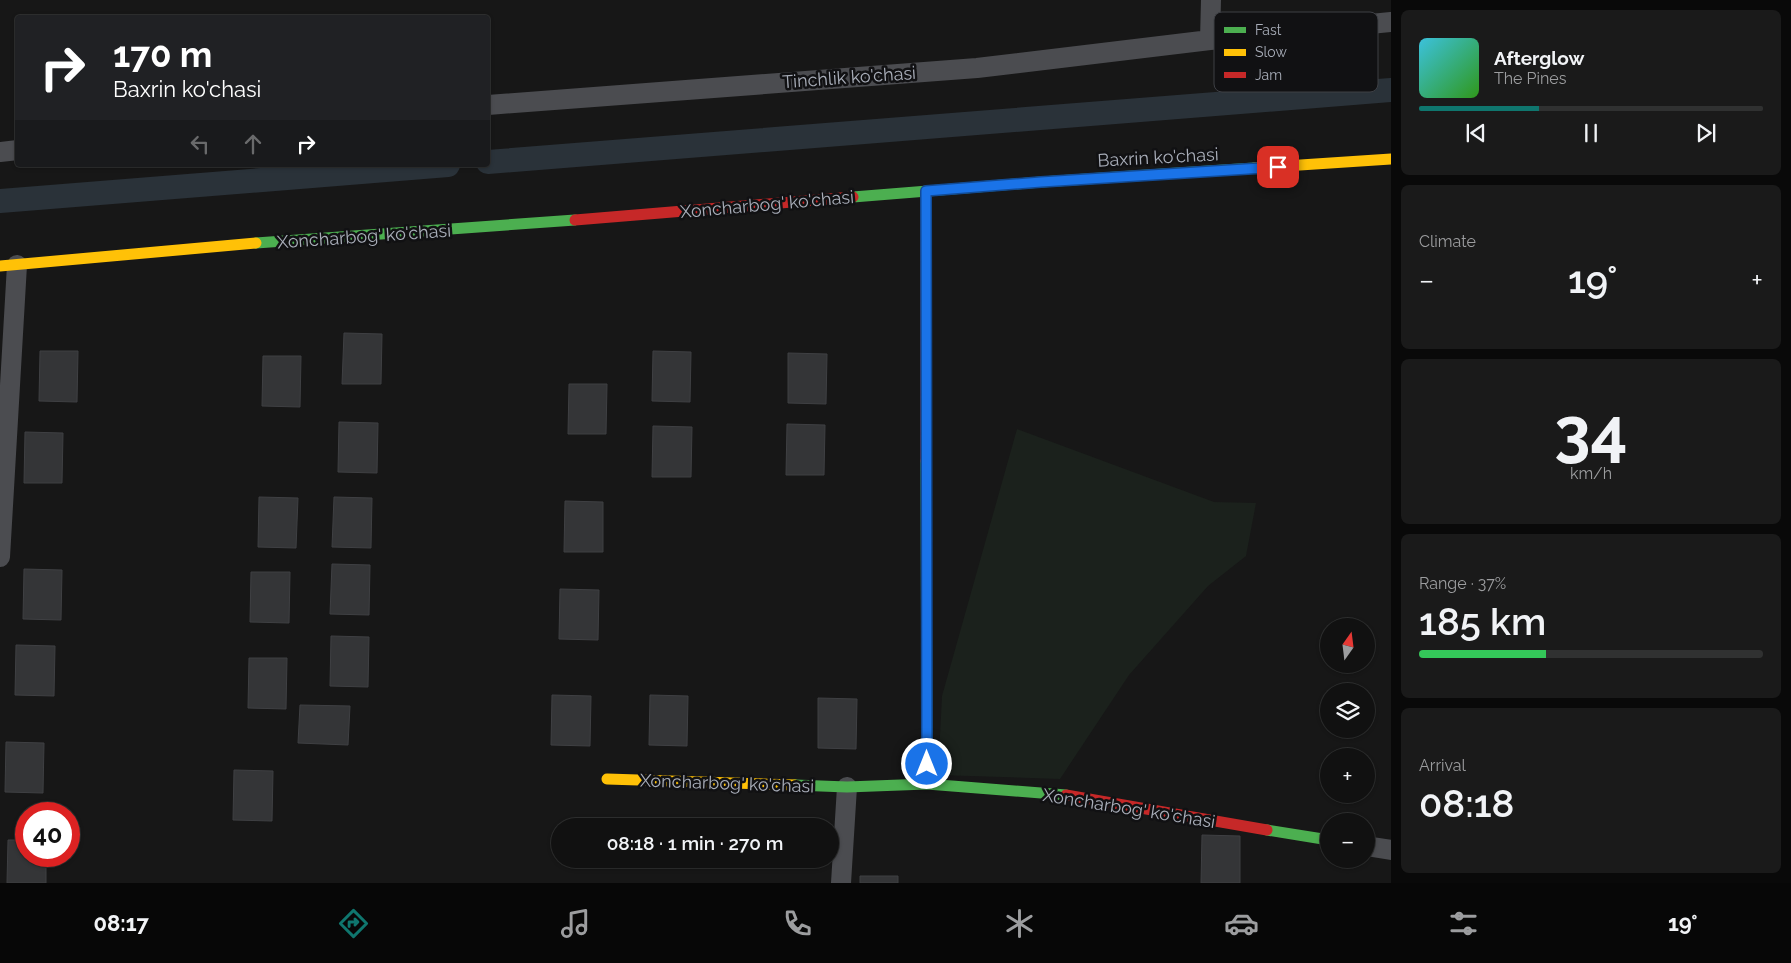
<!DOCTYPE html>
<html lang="en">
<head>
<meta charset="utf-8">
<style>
  :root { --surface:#111; --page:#1a1a1a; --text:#f1f3f6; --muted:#9c9d9f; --line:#303131; --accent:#0f766e }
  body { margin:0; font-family:Raleway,sans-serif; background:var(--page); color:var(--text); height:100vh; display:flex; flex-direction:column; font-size:19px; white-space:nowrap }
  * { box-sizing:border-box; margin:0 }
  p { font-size:16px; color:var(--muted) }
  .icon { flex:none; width:28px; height:28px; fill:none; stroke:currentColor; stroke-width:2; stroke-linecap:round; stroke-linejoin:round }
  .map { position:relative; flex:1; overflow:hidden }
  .panel { display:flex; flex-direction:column; gap:10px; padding:10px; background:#090909; width:400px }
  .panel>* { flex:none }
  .banner { position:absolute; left:15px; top:15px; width:475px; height:152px; border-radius:5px; box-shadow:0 1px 4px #0004,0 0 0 1px var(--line); background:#202124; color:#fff; overflow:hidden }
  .needle { width:32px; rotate:14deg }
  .buttons { position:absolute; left:1320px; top:618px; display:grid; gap:10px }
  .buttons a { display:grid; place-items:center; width:55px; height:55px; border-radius:50%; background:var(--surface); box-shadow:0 1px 4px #0004,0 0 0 1px var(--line); font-size:25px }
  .speed { position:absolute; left:15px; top:802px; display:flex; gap:10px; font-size:25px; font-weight:700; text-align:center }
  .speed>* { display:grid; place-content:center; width:65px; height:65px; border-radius:50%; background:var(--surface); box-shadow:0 1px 4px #0004,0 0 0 1px var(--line); line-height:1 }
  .speed .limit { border:8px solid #d22; background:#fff; color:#111 }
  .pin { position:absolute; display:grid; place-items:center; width:42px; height:42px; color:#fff; margin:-21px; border-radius:10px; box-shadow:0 2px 8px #0006 }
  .me { position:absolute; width:55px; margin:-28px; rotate:0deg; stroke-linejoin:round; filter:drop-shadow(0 0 4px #0008) }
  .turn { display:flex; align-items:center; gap:18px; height:105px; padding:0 15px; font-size:22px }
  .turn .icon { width:65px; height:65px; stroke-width:2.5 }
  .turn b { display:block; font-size:35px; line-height:42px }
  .lanes { display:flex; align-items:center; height:48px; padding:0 15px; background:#0003; justify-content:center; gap:25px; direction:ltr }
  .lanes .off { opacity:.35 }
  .big { font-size:38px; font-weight:600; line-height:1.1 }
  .panel .widget { flex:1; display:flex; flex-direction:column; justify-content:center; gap:8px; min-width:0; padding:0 18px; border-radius:8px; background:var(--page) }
  .panel .dial { align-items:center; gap:0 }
  .dial b { font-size:65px; line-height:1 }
  .song { display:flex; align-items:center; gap:15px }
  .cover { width:60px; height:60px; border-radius:8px; background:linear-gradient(135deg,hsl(190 70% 55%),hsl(110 70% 35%)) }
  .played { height:5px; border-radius:2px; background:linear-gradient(90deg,var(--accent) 35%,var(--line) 35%) }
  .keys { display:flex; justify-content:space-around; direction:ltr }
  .heat { display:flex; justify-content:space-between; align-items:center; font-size:28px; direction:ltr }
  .charge { height:8px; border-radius:4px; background:linear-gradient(90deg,#34c759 37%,var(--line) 0) }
  .trip { position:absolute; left:551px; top:818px; width:288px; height:50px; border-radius:25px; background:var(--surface); box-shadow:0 1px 4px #0004,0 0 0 1px var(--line); font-weight:600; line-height:50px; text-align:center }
  .tabs { display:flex; height:80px; justify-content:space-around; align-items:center; background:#070707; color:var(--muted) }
  .tabs .icon { width:35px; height:35px }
  .tabs .current { color:var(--accent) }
  .tabs b { font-size:22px; color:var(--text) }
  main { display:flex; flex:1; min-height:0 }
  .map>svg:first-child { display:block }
  .green { fill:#1b211c }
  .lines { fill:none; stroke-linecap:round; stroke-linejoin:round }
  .canal { stroke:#2a3239; stroke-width:24 }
  .building { fill:#343537; stroke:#3f4043 }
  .street { stroke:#4b4c50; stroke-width:20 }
  .fast { stroke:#4caf50; stroke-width:11 }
  .slow { stroke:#ffc107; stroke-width:11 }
  .jam { stroke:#c62828; stroke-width:11 }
  .route-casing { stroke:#114b97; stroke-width:12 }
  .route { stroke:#1a73e8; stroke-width:9 }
  .labels { text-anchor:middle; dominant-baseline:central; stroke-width:5; stroke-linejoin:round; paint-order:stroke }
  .street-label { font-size:18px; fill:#a8adb8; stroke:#111113 }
  .key { fill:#111113; stroke:#3e4045; stroke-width:1 }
  .key-label { font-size:14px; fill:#a8adb8 }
</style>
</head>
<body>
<main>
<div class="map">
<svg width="1391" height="883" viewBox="0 0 1391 883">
  <rect width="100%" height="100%" fill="#171717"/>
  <path class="green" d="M 1017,429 L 1214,502 L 1256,503 L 1246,556 L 1208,586 L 1129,675 L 1060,779 L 938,775 L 942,696 Z"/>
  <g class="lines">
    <path class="canal" d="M 488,162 L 1391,90
      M 0,201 L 448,165"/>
  </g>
  <path class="building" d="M 344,333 L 382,334 L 381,384 L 342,384 Z
    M 40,351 L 78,351 L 77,402 L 39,401 Z
    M 653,351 L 691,352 L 690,402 L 652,401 Z
    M 788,353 L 827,354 L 826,404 L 788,403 Z
    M 263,356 L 301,356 L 300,407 L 262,406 Z
    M 569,384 L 607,384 L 606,434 L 568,434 Z
    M 339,422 L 378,423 L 377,473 L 338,472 Z
    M 787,424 L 825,425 L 824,475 L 786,475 Z
    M 653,426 L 692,427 L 691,477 L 652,477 Z
    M 25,432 L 63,433 L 62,483 L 24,483 Z
    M 259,497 L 298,498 L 296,548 L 258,547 Z
    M 334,497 L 372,498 L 371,548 L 332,547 Z
    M 565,501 L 603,502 L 603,552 L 564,552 Z
    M 332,564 L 370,565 L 369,615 L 330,614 Z
    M 24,569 L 62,570 L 61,620 L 23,619 Z
    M 251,572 L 290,572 L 289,623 L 250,622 Z
    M 560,589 L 599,590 L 598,640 L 559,639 Z
    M 331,636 L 369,637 L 368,687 L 330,686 Z
    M 16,645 L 55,646 L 54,696 L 15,695 Z
    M 249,658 L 287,658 L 286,709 L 248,708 Z
    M 552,695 L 591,696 L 590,746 L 551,745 Z
    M 650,695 L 688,696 L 687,746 L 649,745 Z
    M 818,698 L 857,699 L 856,749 L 818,748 Z
    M 300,705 L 350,706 L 348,745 L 298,743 Z
    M 6,742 L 44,743 L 43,793 L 5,792 Z
    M 234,770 L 273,771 L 272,821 L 233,820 Z
    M 1202,835 L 1240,836 L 1240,883 L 1201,883 Z
    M 8,840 L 26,840 L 26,856 L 46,856 L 46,883 L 7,883 Z
    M 860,876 L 898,876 L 898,883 L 860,883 Z"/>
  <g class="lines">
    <path class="street" d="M 1210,40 L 1211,0
      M 488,105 L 977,68 L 1210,40 L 1391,22
      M 0,152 L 18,150
      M 0,557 L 17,265
      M 1366,846 L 1391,850
      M 841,883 L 847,787"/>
    <path class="fast" d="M 853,197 L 1041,182 L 1254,168
      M 256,243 L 575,220
      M 926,461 L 927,784
      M 795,785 L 847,787 L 927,784 L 1066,795
      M 1267,830 L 1329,840"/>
    <path class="slow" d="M 1254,168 L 1391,159
      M 0,266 L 256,243
      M 607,779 L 795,785"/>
    <path class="jam" d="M 926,191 L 926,461
      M 575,220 L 853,197
      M 1066,795 L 1267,830"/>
  </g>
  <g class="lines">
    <g class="route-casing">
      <path id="route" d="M 927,764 L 926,191 L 1041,182 L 1278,167"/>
    </g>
    <use href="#route" class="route"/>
  </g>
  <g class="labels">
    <g class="street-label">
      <text transform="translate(849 77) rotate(-4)">Tinchlik ko'chasi</text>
      <text transform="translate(1158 157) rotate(-3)">Baxrin ko'chasi</text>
      <text transform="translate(767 204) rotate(-5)">Xoncharbog' ko'chasi</text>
      <text transform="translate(364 236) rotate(-4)">Xoncharbog' ko'chasi</text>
      <text transform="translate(727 783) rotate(2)">Xoncharbog' ko'chasi</text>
      <text transform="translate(1129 808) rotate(9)">Xoncharbog' ko'chasi</text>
    </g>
  </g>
  <rect x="1214" y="12" width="164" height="80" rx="8" class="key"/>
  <rect x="1224" y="27" width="22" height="6" fill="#4caf50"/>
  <rect x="1224" y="49" width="22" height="7" fill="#ffc107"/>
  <rect x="1224" y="72" width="22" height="6" fill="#c62828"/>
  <g class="key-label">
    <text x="1255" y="35">Fast</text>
    <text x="1255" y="57">Slow</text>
    <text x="1255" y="80">Jam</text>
  </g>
</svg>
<div class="buttons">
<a><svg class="needle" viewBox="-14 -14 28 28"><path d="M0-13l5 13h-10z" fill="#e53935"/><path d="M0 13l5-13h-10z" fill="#9c9d9f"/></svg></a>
<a><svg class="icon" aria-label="layers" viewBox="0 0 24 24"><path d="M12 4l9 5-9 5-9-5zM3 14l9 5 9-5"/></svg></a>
<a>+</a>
<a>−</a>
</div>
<div class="speed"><div class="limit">40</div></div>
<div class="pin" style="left:1278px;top:167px;background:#d93025"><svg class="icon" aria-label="arrive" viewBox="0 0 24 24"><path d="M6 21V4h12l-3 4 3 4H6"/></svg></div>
<svg class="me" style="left:927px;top:764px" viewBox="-20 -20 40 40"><circle r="17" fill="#1a73e8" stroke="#fff" stroke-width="3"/><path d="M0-11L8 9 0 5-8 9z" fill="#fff"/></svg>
<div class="trip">08:18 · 1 min · 270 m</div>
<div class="banner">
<div class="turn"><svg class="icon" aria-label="right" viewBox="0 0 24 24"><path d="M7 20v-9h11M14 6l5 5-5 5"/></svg><div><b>170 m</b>Baxrin ko'chasi</div></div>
<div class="lanes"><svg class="icon off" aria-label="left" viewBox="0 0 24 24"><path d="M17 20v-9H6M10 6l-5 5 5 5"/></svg><svg class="icon off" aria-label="ahead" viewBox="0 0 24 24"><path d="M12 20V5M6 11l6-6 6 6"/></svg><svg class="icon" aria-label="right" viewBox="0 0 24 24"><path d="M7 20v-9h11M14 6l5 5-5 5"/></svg></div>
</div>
</div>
<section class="panel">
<div class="widget">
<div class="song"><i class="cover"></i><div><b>Afterglow</b><p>The Pines</p></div></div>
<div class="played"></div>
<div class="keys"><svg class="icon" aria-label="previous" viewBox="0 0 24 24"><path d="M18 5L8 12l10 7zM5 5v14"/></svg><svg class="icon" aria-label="pause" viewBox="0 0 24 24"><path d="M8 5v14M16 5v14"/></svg><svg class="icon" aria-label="next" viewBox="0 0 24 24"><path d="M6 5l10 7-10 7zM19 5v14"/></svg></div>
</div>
<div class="widget"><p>Climate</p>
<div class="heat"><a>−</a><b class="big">19°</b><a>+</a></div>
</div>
<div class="widget dial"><b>34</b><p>km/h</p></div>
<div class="widget"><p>Range · 37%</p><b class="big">185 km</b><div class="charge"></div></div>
<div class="widget"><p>Arrival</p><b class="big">08:18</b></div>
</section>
</main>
<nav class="tabs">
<b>08:17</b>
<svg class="icon current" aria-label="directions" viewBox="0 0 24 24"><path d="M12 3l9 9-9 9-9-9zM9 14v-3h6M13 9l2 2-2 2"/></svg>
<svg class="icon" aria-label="music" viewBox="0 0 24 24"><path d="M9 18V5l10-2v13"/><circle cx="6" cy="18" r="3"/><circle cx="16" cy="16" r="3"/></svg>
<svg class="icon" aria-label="phone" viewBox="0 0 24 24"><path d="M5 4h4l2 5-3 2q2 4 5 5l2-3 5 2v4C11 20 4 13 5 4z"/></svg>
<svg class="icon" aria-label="climate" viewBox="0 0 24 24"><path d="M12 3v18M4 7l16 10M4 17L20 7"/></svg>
<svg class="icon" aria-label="car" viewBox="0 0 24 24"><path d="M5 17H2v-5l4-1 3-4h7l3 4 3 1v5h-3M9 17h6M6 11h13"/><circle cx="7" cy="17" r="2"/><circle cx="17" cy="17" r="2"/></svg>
<svg class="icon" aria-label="filters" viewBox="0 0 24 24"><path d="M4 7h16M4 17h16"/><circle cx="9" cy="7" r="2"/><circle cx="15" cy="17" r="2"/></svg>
<b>19°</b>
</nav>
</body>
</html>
